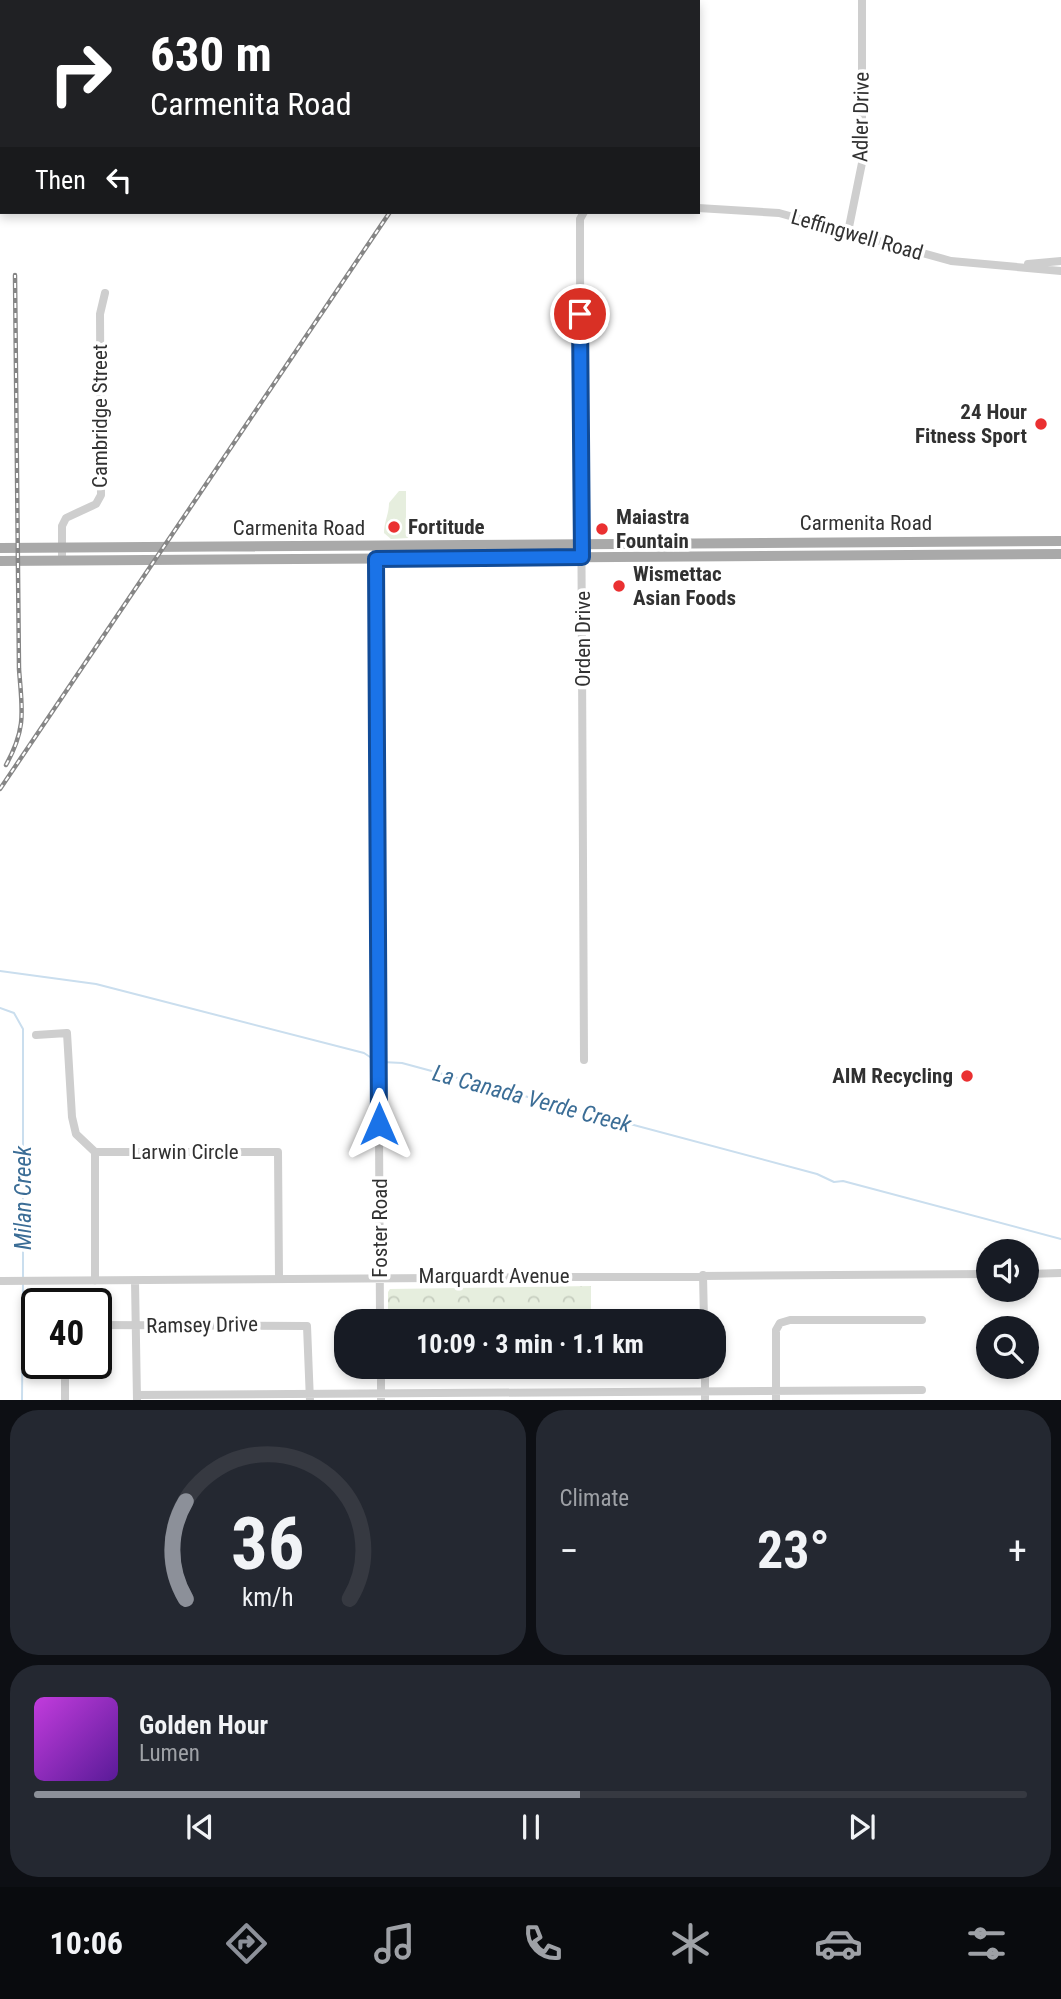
<!DOCTYPE html>
<html lang="en">
<head>
<meta charset="utf-8">
<style>
  :root { --surface:#171b24; --page:#242831; --text:#f1f3f6; --muted:#9ea1a6; --line:#363941; --accent:#8c9099 }
  body { margin:0; font-family:"Roboto Condensed",sans-serif; background:var(--page); color:var(--text); height:100vh; display:flex; flex-direction:column; font-size:26px; white-space:nowrap }
  * { box-sizing:border-box; margin:0 }
  p { font-size:23px; color:var(--muted) }
  .icon { flex:none; width:38px; height:38px; fill:none; stroke:currentColor; stroke-width:2; stroke-linecap:round; stroke-linejoin:round }
  .map { position:relative; height:1400px; overflow:hidden }
  .drawer { display:flex; flex-direction:column; gap:10px; padding:10px; background:#0d0f14; flex:1 }
  .drawer>* { flex:none }
  .top-card { position:absolute; left:0px; top:0px; width:700px; height:214px; box-shadow:0 4px 10px #0003; background:#202124; color:#fff; overflow:hidden }
  .tools { position:absolute; left:976px; top:1239px; display:grid; gap:14px }
  .tools a { display:grid; place-items:center; width:63px; height:63px; border-radius:50%; background:var(--surface); box-shadow:0 4px 10px #0003; font-size:35px }
  .speed { position:absolute; left:21px; top:1288px; display:flex; gap:14px; font-size:35px; font-weight:700; text-align:center }
  .speed>* { display:grid; place-content:center; width:91px; height:91px; border-radius:50%; background:var(--surface); box-shadow:0 4px 10px #0003; line-height:1 }
  .speed .limit { border:4px solid #111; border-radius:10px; background:#fff; color:#111 }
  .pin { position:absolute; display:grid; place-items:center; width:60px; height:60px; color:#fff; margin:-30px; border:4px solid #fff; border-radius:50%; box-shadow:0 2px 7px #0007 }
  .me { position:absolute; width:77px; margin:-38px; rotate:0deg; stroke-linejoin:round; filter:drop-shadow(0 0 5px #0008) }
  .turn { display:flex; align-items:center; gap:24px; height:147px; padding:0 35px; font-size:32px }
  .turn .icon { width:91px; height:91px; stroke-width:2.5 }
  .turn b { display:block; font-size:49px; line-height:60px }
  .then { display:flex; align-items:center; height:66px; padding:0 35px; background:#0003; gap:14px; font-size:26px }
  .big { font-size:52px; font-weight:700; line-height:1.1 }
  .drawer .widget { flex:1; display:flex; flex-direction:column; justify-content:center; gap:10px; min-width:0; padding:0 24px; border-radius:28px; background:var(--page) }
  .drawer .dial { align-items:center; gap:0 }
  .dial svg { height:182px; overflow:visible; fill:none; stroke:var(--line); stroke-width:7; stroke-linecap:round; text-anchor:middle }
  .dial text { fill:var(--text); stroke:none }
  .song { display:flex; align-items:center; gap:21px }
  .cover { width:84px; height:84px; border-radius:10px; background:linear-gradient(135deg,hsl(290 70% 55%),hsl(270 70% 35%)) }
  .played { height:7px; border-radius:4px; background:linear-gradient(90deg,var(--accent) 55%,var(--line) 55%) }
  .keys { display:flex; justify-content:space-around; direction:ltr }
  .heat { display:flex; justify-content:space-between; align-items:center; font-size:38px; direction:ltr }
  .drawer .tiles { flex:1; display:grid; gap:10px; grid-template-columns:1fr 1fr }
  .widget:last-child { grid-column:span 2 }
  .trip { position:absolute; left:334px; top:1309px; width:392px; height:70px; border-radius:28px; background:var(--surface); box-shadow:0 4px 10px #0003; font-weight:700; line-height:70px; text-align:center }
  .menu { display:flex; height:112px; justify-content:space-around; align-items:center; background:#090b0e; color:var(--muted) }
  .menu .icon { width:49px; height:49px }
  .menu .active { color:var(--accent) }
  .menu b { font-size:32px; color:var(--text) }
  .map>svg:first-child { display:block }
  .grass { fill:#e6eede }
  .park { fill:url(#park-crowns) }
  .lines { fill:none; stroke-linecap:round; stroke-linejoin:round }
  .stream { stroke:#cadeee; stroke-width:2 }
  .minor { stroke:#cecece; stroke-width:8 }
  .major { stroke:#a9a9a9; stroke-width:10 }
  .rail-casing { stroke:#868686; stroke-width:4.5 }
  .rail { stroke:#fff; stroke-width:2; stroke-dasharray:5; stroke-linecap:butt }
  .route-casing { stroke:#114b97; stroke-width:18 }
  .route { stroke:#1a73e8; stroke-width:12 }
  .poi-dot { fill:#ea3031; stroke:#fff; stroke-width:2.5 }
  .labels { text-anchor:middle; dominant-baseline:central; stroke-width:7; stroke-linejoin:round; paint-order:stroke }
  .street-label { font-size:21px; fill:#313131; stroke:#fff }
  .poi-label { font-size:21px; font-weight:bold; fill:#313131; stroke:#fff; text-anchor:start }
  .water-label { font-size:23px; font-style:italic; fill:#3b6d96; stroke:#fff }
</style>
</head>
<body>
<div class="map">
<svg width="1061" height="1401" viewBox="0 0 1061 1401">
  <defs>
    <pattern id="park-crowns" width="20" height="18" patternUnits="userSpaceOnUse" patternTransform="scale(1.75)"><rect width="20" height="18" fill="#e6eede"/><path d="M2 6a3 3 0 1 1 6 0M12 15a3 3 0 1 1 6 0" fill="none" stroke="#c6cdbf"/></pattern>
  </defs>
  <rect width="100%" height="100%" fill="#fff"/>
  <path class="grass" d="M 399,491 L 406,491 L 406,527 L 410,528 L 408,538 L 391,539 L 384,533 C 384,522 389,514 389,503 Z"/>
  <path class="park" d="M 591,1286 L 591,1321 L 388,1321 L 388,1292 L 390,1289 Z"/>
  <g class="lines">
    <path class="stream" d="M 0,971 L 96,984 L 364,1053 L 376,1061
      M 0,1008 L 14,1013 L 23,1029 L 23,1277
      M 382,1062 L 402,1063 L 554,1104 L 560,1109 L 585,1112 L 817,1174 L 834,1182 L 843,1181 L 1061,1239
      M 22,1401 L 23,1283"/>
    <path class="minor" d="M 368,0 L 368,2
      M 469,2 L 470,0
      M 698,208 L 779,213 L 951,261 L 1061,271
      M 848,232 L 862,163 L 862,0
      M 1028,264 L 1061,261
      M 376,547 L 380,1321
      M 62,561 L 62,526 L 66,518 L 96,504 L 101,495 L 100,314 L 105,293
      M 36,1035 L 67,1033 L 72,1117 L 76,1134 L 95,1152
      M 584,1060 L 580,265 L 580,219 L 584,212
      M 1027,1274 L 1061,1273
      M 703,1275 L 704,1321
      M 0,1281 L 989,1274
      M 95,1281 L 95,1152 L 278,1152 L 279,1278
      M 135,1281 L 137,1400
      M 96,1325 L 307,1326 L 310,1401
      M 65,1363 L 65,1401
      M 381,1367 L 381,1401
      M 705,1367 L 705,1401
      M 137,1395 L 922,1390
      M 776,1401 L 776,1330 L 780,1323 L 790,1320 L 922,1320"/>
    <path class="major" d="M 0,548 L 1061,541
      M 0,561 L 1061,554"/>
    <g class="rail-casing">
      <path id="rail" d="M 532,2 L 534,0
        M 6,765 C 27,727 22,710 19,669 L 15,275
        M 0,789 L 390,212"/>
    </g>
    <use href="#rail" class="rail"/>
  </g>
  <g class="lines">
    <g class="route-casing">
      <path id="route" d="M 379,1124 L 376,559 L 582,557 L 580,314"/>
    </g>
    <use href="#route" class="route"/>
  </g>
  <g class="poi-dot">
    <circle cx="1041" cy="424" r="7"/>
    <circle cx="394" cy="527" r="7"/>
    <circle cx="602" cy="529" r="7"/>
    <circle cx="619" cy="586" r="7"/>
    <circle cx="967" cy="1076" r="7"/>
  </g>
  <g class="labels">
    <g class="street-label">
      <text transform="translate(861 117) rotate(-89)">Adler Drive</text>
      <text transform="translate(857 235) rotate(16)">Leffingwell Road</text>
      <text transform="translate(100 416) rotate(-90)">Cambridge Street</text>
      <text x="866" y="523">Carmenita Road</text>
      <text x="299" y="528">Carmenita Road</text>
      <text transform="translate(583 639) rotate(-90)">Orden Drive</text>
      <text x="185" y="1152">Larwin Circle</text>
      <text transform="translate(380 1228) rotate(-90)">Foster Road</text>
      <text x="494" y="1276">Marquardt Avenue</text>
      <text transform="translate(202 1325) rotate(-1)">Ramsey Drive</text>
    </g>
    <g class="poi-label">
      <text x="1027" y="412" text-anchor="end">24 Hour<tspan x="1027" dy="24">Fitness Sport</tspan></text>
      <text x="616" y="517">Maiastra<tspan x="616" dy="24">Fountain</tspan></text>
      <text x="408" y="527">Fortitude</text>
      <text x="633" y="574">Wismettac<tspan x="633" dy="24">Asian Foods</tspan></text>
      <text x="953" y="1076" text-anchor="end">AIM Recycling</text>
    </g>
    <g class="water-label">
      <text transform="translate(532 1099) rotate(15)">La Canada Verde Creek</text>
      <text transform="translate(23 1198) rotate(-90)">Milan Creek</text>
    </g>
  </g>
</svg>
<div class="tools">
<a><svg class="icon" aria-label="sound" viewBox="0 0 24 24"><path d="M4 9h4l5-4v14l-5-4H4zM17 9q2 3 0 6"/></svg></a>
<a><svg class="icon" aria-label="search" viewBox="0 0 24 24"><circle cx="10" cy="10" r="6"/><path d="M15 15l6 6"/></svg></a>
</div>
<div class="speed"><div class="limit">40</div></div>
<div class="pin" style="left:580px;top:314px;background:#d93025"><svg class="icon" aria-label="arrive" viewBox="0 0 24 24"><path d="M6 21V4h12l-3 4 3 4H6"/></svg></div>
<svg class="me" style="left:379px;top:1124px" viewBox="-20 -20 40 40"><path d="M0-17L14 15 0 8-14 15z" fill="#1a73e8" stroke="#fff" stroke-width="4"/></svg>
<div class="trip">10:09 · 3 min · 1.1 km</div>
<div class="top-card">
<div class="turn"><svg class="icon" aria-label="right" viewBox="0 0 24 24"><path d="M7 20v-9h11M14 6l5 5-5 5"/></svg><div><b>630 m</b>Carmenita Road</div></div>
<div class="then">Then<svg class="icon" aria-label="left" viewBox="0 0 24 24"><path d="M17 20v-9H6M10 6l-5 5 5 5"/></svg></div>
</div>
</div>
<section class="drawer">
<div class="tiles">
<div class="widget dial"><svg viewBox="0 0 100 80">
<path d="M14 69A42 42 0 1 1 86 69"/>
<path d="M14 69A42 42 0 0 1 14 26" stroke="#8c9099"/>
<text x="50" y="56" font-size="32" font-weight="700">36</text>
<text x="50" y="72" font-size="11">km/h</text>
</svg></div>
<div class="widget"><p>Climate</p>
<div class="heat"><a>−</a><b class="big">23°</b><a>+</a></div>
</div>
<div class="widget">
<div class="song"><i class="cover"></i><div><b>Golden Hour</b><p>Lumen</p></div></div>
<div class="played"></div>
<div class="keys"><svg class="icon" aria-label="previous" viewBox="0 0 24 24"><path d="M18 5L8 12l10 7zM5 5v14"/></svg><svg class="icon" aria-label="pause" viewBox="0 0 24 24"><path d="M8 5v14M16 5v14"/></svg><svg class="icon" aria-label="next" viewBox="0 0 24 24"><path d="M6 5l10 7-10 7zM19 5v14"/></svg></div>
</div>
</div>
</section>
<nav class="menu">
<b>10:06</b>
<svg class="icon active" aria-label="directions" viewBox="0 0 24 24"><path d="M12 3l9 9-9 9-9-9zM9 14v-3h6M13 9l2 2-2 2"/></svg>
<svg class="icon" aria-label="music" viewBox="0 0 24 24"><path d="M9 18V5l10-2v13"/><circle cx="6" cy="18" r="3"/><circle cx="16" cy="16" r="3"/></svg>
<svg class="icon" aria-label="phone" viewBox="0 0 24 24"><path d="M5 4h4l2 5-3 2q2 4 5 5l2-3 5 2v4C11 20 4 13 5 4z"/></svg>
<svg class="icon" aria-label="climate" viewBox="0 0 24 24"><path d="M12 3v18M4 7l16 10M4 17L20 7"/></svg>
<svg class="icon" aria-label="car" viewBox="0 0 24 24"><path d="M5 17H2v-5l4-1 3-4h7l3 4 3 1v5h-3M9 17h6M6 11h13"/><circle cx="7" cy="17" r="2"/><circle cx="17" cy="17" r="2"/></svg>
<svg class="icon" aria-label="filters" viewBox="0 0 24 24"><path d="M4 7h16M4 17h16"/><circle cx="9" cy="7" r="2"/><circle cx="15" cy="17" r="2"/></svg>
</nav>
</body>
</html>
